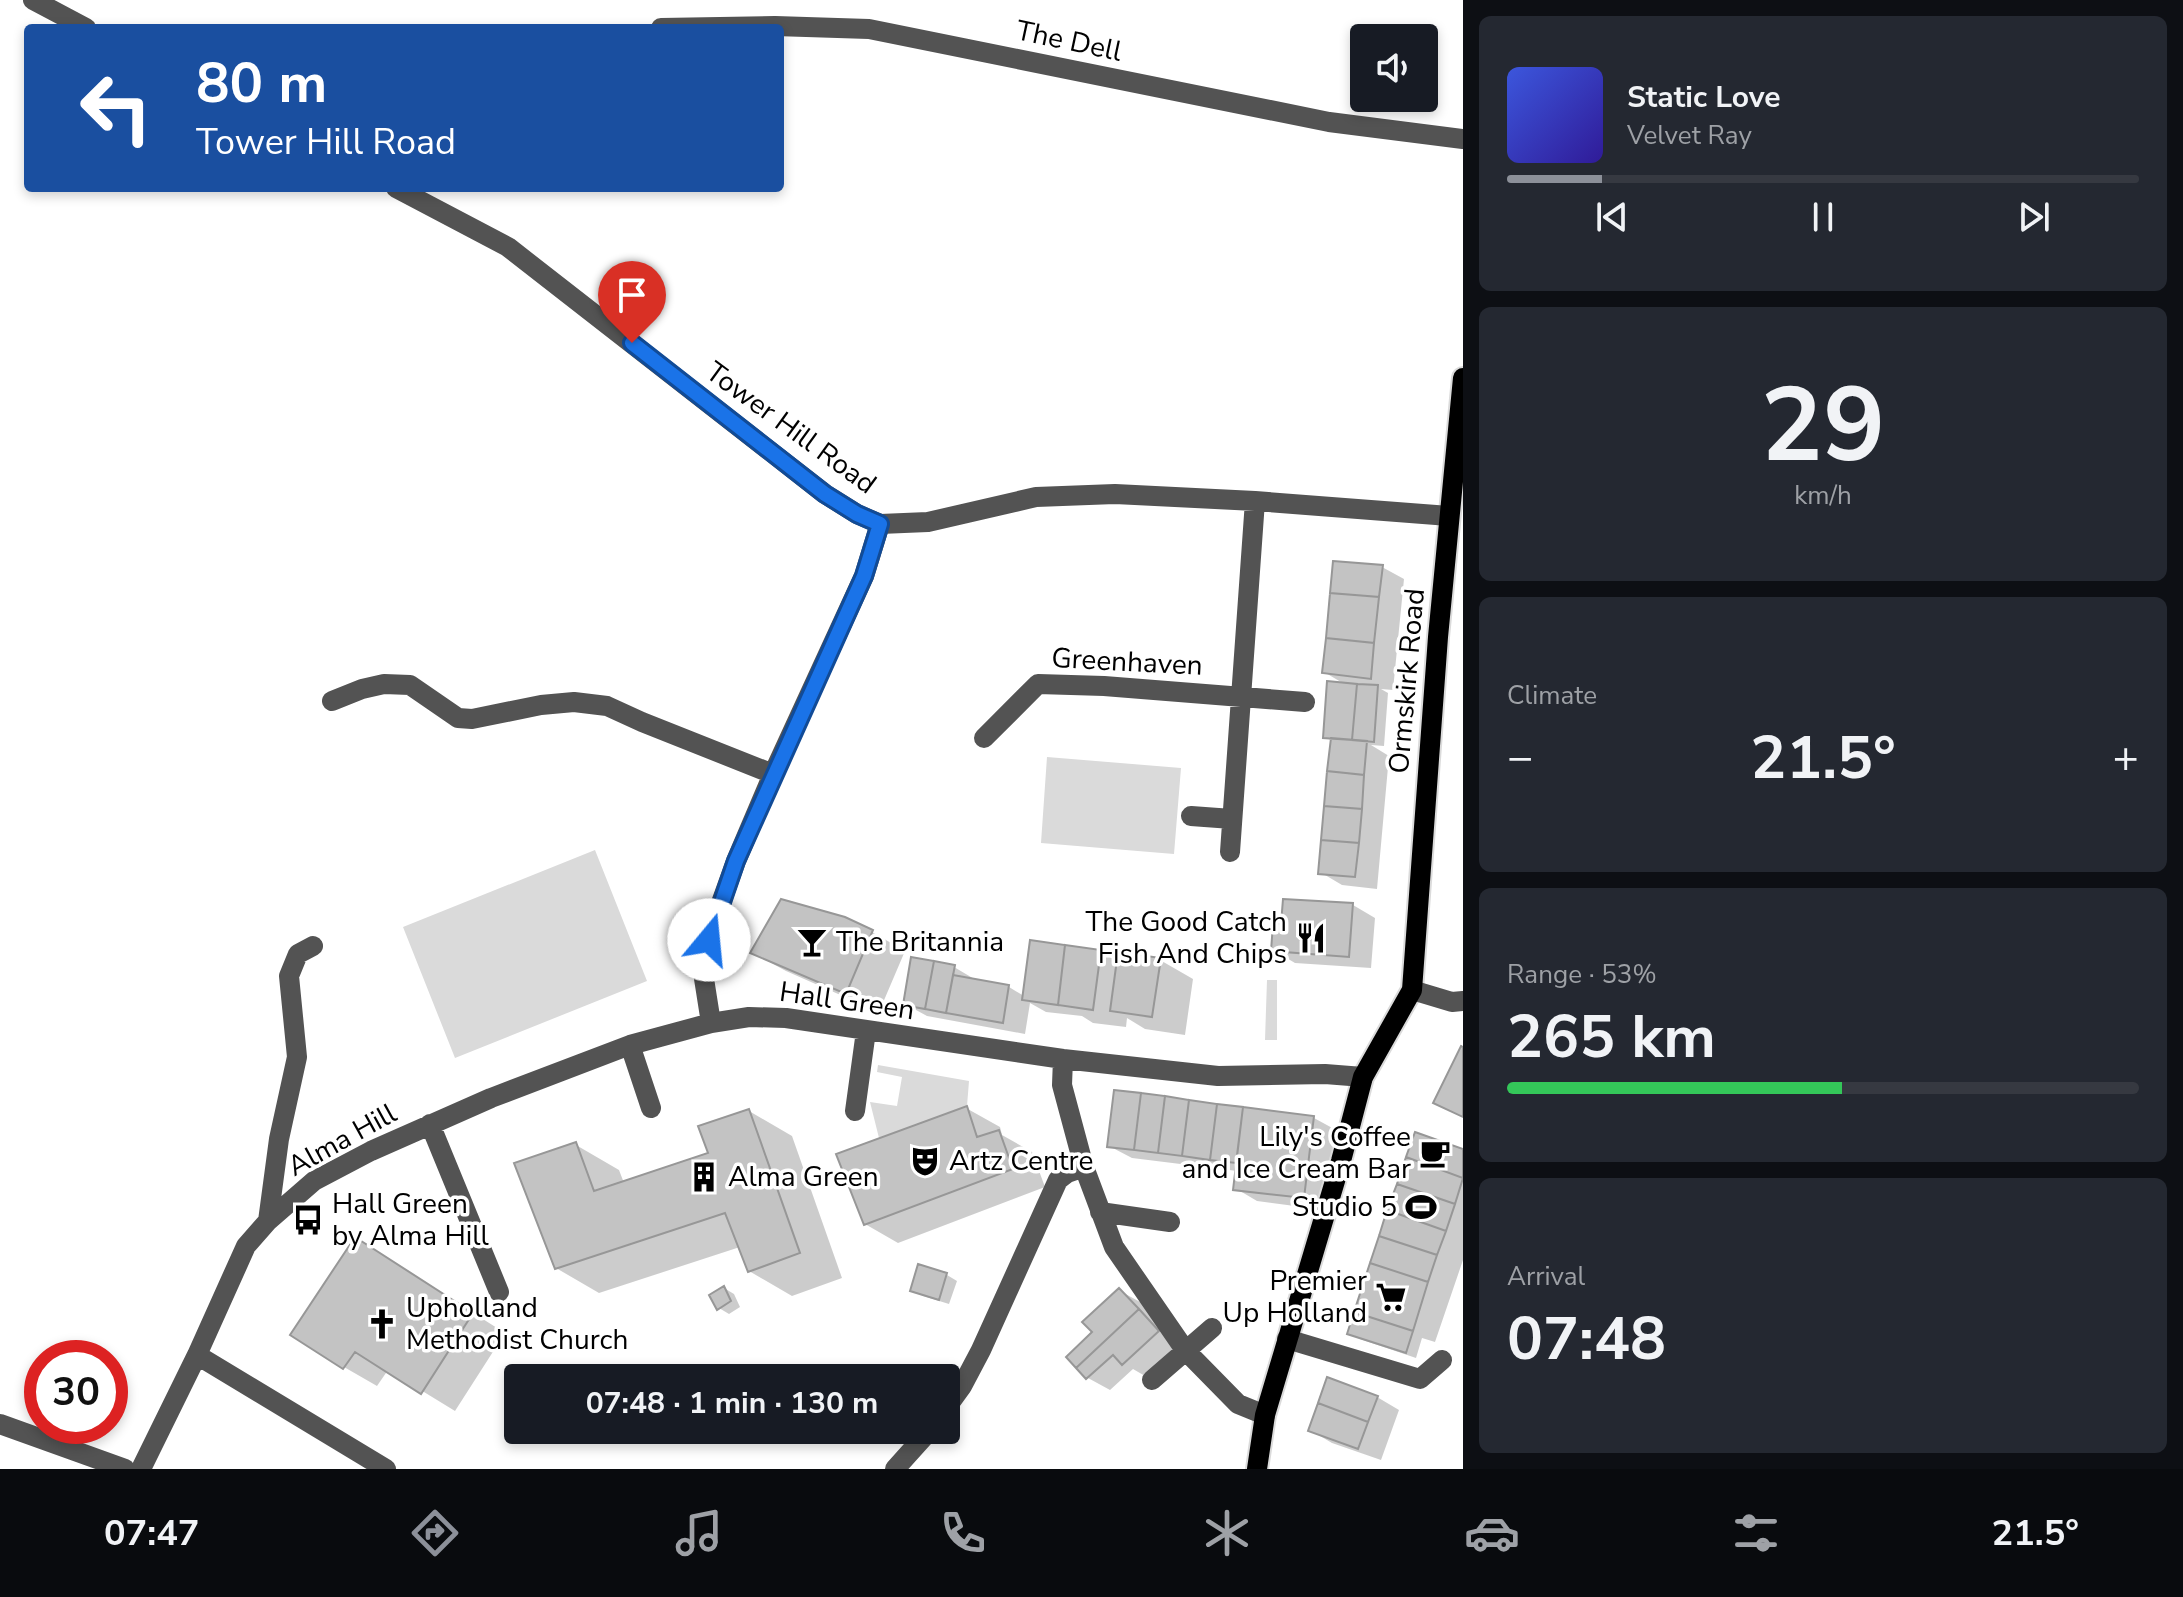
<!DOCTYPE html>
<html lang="en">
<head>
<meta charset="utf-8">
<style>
  :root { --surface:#171b24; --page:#242831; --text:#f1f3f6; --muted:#9ea1a6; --line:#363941; --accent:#8c9099 }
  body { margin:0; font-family:"Nunito Sans",sans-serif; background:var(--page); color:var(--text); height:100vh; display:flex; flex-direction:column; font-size:30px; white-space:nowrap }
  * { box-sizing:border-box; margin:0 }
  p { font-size:26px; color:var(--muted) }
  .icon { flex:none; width:44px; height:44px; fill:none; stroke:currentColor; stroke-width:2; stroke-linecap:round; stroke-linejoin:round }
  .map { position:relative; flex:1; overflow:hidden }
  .details { display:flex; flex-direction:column; gap:16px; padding:16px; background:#0d0f14; width:720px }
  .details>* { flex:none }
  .banner { position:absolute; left:24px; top:24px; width:760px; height:168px; border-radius:8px; box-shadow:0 4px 12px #0003; background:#1a4fa0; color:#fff; overflow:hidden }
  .buttons { position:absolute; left:1350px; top:24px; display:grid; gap:16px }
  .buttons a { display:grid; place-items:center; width:88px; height:88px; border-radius:8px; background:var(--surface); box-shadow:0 4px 12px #0003; font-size:40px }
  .speed { position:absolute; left:24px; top:1340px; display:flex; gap:16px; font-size:40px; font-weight:700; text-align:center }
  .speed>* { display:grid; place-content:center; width:104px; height:104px; border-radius:50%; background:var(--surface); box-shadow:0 4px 12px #0003; line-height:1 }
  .speed .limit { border:12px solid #d22; background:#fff; color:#111 }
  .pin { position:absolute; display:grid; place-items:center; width:68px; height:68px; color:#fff; margin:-82px -34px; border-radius:50% 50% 50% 0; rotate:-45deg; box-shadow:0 0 8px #0007 }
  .pin .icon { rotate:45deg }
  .me { position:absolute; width:88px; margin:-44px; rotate:17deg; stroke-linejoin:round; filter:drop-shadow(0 0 6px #0008) }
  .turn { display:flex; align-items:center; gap:28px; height:168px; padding:0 40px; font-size:36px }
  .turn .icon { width:104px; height:104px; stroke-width:2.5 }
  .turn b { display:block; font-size:56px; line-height:68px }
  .big { font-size:60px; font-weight:700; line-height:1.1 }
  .details .widget { flex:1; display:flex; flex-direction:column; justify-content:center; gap:12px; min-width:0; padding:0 28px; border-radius:12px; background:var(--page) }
  .details .dial { align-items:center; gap:0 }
  .dial b { font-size:104px; line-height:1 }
  .song { display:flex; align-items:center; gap:24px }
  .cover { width:96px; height:96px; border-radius:12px; background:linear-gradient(135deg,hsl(230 70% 55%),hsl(250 70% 35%)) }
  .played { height:8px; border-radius:4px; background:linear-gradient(90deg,var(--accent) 15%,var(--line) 15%) }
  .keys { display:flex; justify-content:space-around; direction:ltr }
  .heat { display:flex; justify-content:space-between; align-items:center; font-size:44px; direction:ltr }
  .charge { height:12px; border-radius:6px; background:linear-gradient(90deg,#34c759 53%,var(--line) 0) }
  .trip { position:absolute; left:504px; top:1364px; width:456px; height:80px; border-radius:8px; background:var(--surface); box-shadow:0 4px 12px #0003; font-weight:700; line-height:80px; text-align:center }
  .tab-bar { display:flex; height:128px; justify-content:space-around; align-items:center; background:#090b0e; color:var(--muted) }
  .tab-bar .icon { width:56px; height:56px }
  .tab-bar .selected { color:var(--accent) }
  .tab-bar b { font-size:36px; color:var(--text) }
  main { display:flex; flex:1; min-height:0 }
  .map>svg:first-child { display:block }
  .green { fill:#dadada }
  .shadow { fill:#0003 }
  .building { fill:#c3c3c3; stroke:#979797; stroke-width:2 }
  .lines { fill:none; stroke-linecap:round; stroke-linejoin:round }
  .major-casing { stroke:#dbdbdb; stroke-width:24 }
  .minor { stroke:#535353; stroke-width:20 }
  .major { stroke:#000; stroke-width:20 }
  .route-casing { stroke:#114b97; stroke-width:20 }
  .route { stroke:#1a73e8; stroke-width:14 }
  .labels { text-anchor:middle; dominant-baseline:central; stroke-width:7; stroke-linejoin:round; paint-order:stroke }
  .street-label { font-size:28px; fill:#000; stroke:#fff }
  .poi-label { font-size:28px; fill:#000; stroke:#fff; text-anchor:start }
</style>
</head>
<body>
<main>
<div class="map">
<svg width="1463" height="1469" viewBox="0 0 1463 1469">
  <rect width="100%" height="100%" fill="#fff"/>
  <path class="green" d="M 1047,757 L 1181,768 L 1174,854 L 1041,843 Z
    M 595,850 L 647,981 L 455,1058 L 403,927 Z
    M 1267,980 L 1277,980 L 1277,1040 L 1265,1040 Z
    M 878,1065 L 969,1081 L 967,1106 L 879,1138 L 870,1102 L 897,1106 L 902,1077 L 877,1072 Z"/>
  <path class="shadow" d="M 1382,567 L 1404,579 L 1393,690 L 1381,689 L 1388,693 L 1384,746 L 1371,745 L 1389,756 L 1377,889 L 1342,885 L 1320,872 L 1332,741 L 1325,737 L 1346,685 L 1324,672 Z
    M 1285,901 L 1353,905 L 1375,918 L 1371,968 L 1295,963 L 1273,950 L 1282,926 Z
    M 872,932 L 905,951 L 879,1012 L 786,971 L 753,953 Z
    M 1100,952 L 1119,962 L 1160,960 L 1193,979 L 1185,1035 L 1145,1029 L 1127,1018 L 1126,1027 L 1093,1023 L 1082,1016 L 1046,1012 L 1030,1003 L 1025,1034 L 927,1016 L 905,1004 L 954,967 L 976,980 L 1009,987 L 1024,996 Z
    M 1116,1092 L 1314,1118 L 1336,1130 L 1325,1210 L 1257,1201 L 1235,1188 L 1237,1171 L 1132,1158 L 1109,1146 Z
    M 966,1108 L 1000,1127 L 1002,1135 L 1032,1152 L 1045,1187 L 898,1243 L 865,1224 Z
    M 749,1111 L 792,1136 L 842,1278 L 792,1296 L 749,1271 L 740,1247 L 599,1293 L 556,1268 L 576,1145 L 619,1170 L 624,1183 L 710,1154 Z
    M 1463,1151 L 1463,1260 L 1435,1342 L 1422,1338 L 1416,1358 L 1360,1339 L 1349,1333 Z
    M 356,1239 L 505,1333 L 455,1411 L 388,1370 L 377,1386 L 344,1367 Z
    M 919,1266 L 947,1275 L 957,1281 L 949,1304 L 923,1296 L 912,1290 Z
    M 724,1288 L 734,1294 L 740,1307 L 729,1314 L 719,1308 Z
    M 1120,1291 L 1142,1303 L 1179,1344 L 1145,1376 L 1133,1369 L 1110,1390 L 1088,1378 L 1069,1357 L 1095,1332 Z
    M 1377,1397 L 1399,1410 L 1381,1460 L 1332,1443 L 1310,1430 Z"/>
  <path class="building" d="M 1333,561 L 1383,565 L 1379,597 L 1330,593 Z
    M 1330,593 L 1379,597 L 1374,643 L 1326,638 Z
    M 1326,638 L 1374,643 L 1371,679 L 1322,673 Z
    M 1327,681 L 1357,684 L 1352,740 L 1323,738 Z
    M 1357,684 L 1378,685 L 1374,742 L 1352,740 Z
    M 1331,738 L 1367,741 L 1364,775 L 1327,771 Z
    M 1327,771 L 1364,775 L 1362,809 L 1324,806 Z
    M 1324,806 L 1362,809 L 1359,843 L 1321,840 Z
    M 1321,840 L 1359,843 L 1355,877 L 1318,874 Z
    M 781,899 L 845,917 L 873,930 L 846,994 L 750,953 Z
    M 1283,899 L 1353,903 L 1349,957 L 1271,951 L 1273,924 L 1281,924 Z
    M 1030,940 L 1065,945 L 1058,1005 L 1022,1000 Z
    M 1065,945 L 1101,950 L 1093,1010 L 1058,1005 Z
    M 1118,952 L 1161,958 L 1152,1017 L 1110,1011 Z
    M 911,957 L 934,961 L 925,1009 L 903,1005 Z
    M 934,961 L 955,965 L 946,1013 L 925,1009 Z
    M 953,975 L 1009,985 L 1003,1023 L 946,1013 Z
    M 1461,1046 L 1463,1047 L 1463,1117 L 1433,1103 Z
    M 1114,1090 L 1141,1093 L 1134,1150 L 1107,1147 Z
    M 1141,1093 L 1165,1096 L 1158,1153 L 1134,1150 Z
    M 1165,1096 L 1189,1100 L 1182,1156 L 1158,1153 Z
    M 1189,1100 L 1217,1104 L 1210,1160 L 1182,1156 Z
    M 1217,1104 L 1243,1107 L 1236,1163 L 1210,1160 Z
    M 967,1106 L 977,1137 L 999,1130 L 1013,1169 L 864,1225 L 836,1154 Z
    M 1243,1107 L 1314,1116 L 1304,1198 L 1233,1190 Z
    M 749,1109 L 800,1253 L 748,1272 L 725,1213 L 555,1269 L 514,1163 L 576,1142 L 594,1191 L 708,1153 L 698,1126 Z
    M 1415,1132 L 1463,1149 L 1463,1178 L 1406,1157 Z
    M 1406,1157 L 1463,1178 L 1455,1204 L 1397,1184 Z
    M 1397,1184 L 1455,1204 L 1446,1231 L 1387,1210 Z
    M 1387,1210 L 1446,1231 L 1437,1255 L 1379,1236 Z
    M 1379,1236 L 1437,1255 L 1428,1282 L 1370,1263 Z
    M 355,1237 L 473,1313 L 421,1394 L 355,1352 L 343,1369 L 290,1335 Z
    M 1370,1263 L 1428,1282 L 1413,1331 L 1354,1312 Z
    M 918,1264 L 947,1273 L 939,1300 L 910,1291 Z
    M 724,1286 L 731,1301 L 717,1310 L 709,1295 Z
    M 1119,1288 L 1139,1309 L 1076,1368 L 1066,1357 L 1092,1332 L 1082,1322 Z
    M 1139,1309 L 1159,1331 L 1122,1365 L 1113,1355 L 1086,1379 L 1076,1368 Z
    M 1354,1312 L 1413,1331 L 1406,1353 L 1347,1334 Z
    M 1327,1377 L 1378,1396 L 1368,1422 L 1318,1403 Z
    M 1318,1403 L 1368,1422 L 1358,1449 L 1308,1431 Z"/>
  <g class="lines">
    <g class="major-casing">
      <path id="major" d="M 1257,1469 L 1265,1415 L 1341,1161 L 1363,1077 L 1412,990 L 1438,637 L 1463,378"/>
    </g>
    <path class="minor" d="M 33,0 L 86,28
      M 661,28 L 775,26 L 869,29 L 1329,122 L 1463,139
      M 396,188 L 508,247 L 825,494 L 857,514 L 880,524 L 928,522 L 1036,497 L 1115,494 L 1255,501 L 1449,516
      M 332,701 L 362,689 L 384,684 L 410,685 L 458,718 L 472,719 L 541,705 L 574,702 L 607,706 L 642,722 L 773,774
      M 984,738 L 1038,684 L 1104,686 L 1305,702
      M 1191,816 L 1232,819
      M 1230,852 L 1255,501
      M 1412,990 L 1452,1002 L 1463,1001
      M 711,1023 L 702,966 L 717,914 L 736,861 L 773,774 L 864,576 L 880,524
      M 630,1045 L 651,1108
      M 1063,1059 L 1062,1085 L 1084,1167 L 1114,1247 L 1185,1350 L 1238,1404 L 1265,1415
      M 855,1111 L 866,1031
      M 430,1124 L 499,1292
      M 1100,1212 L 1170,1222
      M 268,1221 L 279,1139 L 297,1057 L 289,976 L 298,954 L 313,946
      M 1287,1339 L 1420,1379 L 1442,1360
      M 197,1355 L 386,1469
      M 1152,1380 L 1212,1328
      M 946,1408 L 962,1386 L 981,1350 L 1058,1180 L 1067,1173 L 1084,1167
      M 0,1424 L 125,1469
      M 141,1469 L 197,1355 L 246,1246 L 268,1221 L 314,1181 L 371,1151 L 491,1098 L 630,1045 L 711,1023 L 749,1017 L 786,1018 L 1063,1059 L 1218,1076 L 1325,1074 L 1363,1077
      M 895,1469 L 930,1430"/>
    <use href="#major" class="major"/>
  </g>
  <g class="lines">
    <g class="route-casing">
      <path id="route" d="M 632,343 L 825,494 L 857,514 L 880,524 L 864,576 L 736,861 L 709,940"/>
    </g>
    <use href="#route" class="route"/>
  </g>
  <defs>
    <g id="restaurant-bare" transform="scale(2.4)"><path d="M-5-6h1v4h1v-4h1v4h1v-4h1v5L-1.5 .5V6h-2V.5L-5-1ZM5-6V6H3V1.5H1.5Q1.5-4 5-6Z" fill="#000" stroke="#fff" stroke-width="2.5" paint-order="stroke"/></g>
    <g id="bar-bare" transform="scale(2.4)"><path d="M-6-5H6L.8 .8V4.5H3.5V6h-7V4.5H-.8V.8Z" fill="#000" stroke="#fff" stroke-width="2.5" paint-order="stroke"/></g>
    <g id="cafe-bare" transform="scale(2.4)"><path d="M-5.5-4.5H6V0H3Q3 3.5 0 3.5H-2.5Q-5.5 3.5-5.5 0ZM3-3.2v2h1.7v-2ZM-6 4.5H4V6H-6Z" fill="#000" stroke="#fff" stroke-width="2.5" paint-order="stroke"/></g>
    <g id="theatre-bare" transform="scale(2.4)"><path d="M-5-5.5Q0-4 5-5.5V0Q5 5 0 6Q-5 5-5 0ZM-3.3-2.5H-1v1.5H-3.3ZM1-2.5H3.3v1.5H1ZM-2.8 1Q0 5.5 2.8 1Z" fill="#000" stroke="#fff" stroke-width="2.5" paint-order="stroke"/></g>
    <g id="building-bare" transform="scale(2.4)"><path d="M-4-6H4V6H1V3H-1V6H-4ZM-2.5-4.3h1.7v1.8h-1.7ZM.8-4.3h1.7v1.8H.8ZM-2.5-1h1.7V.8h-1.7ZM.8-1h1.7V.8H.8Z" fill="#000" stroke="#fff" stroke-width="2.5" paint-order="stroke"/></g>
    <g id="stadium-bare" transform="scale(2.4)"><path d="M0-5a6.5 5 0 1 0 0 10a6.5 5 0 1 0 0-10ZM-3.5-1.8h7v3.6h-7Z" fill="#000" stroke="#fff" stroke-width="2.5" paint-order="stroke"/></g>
    <g id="bus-bare" transform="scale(2.4)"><path d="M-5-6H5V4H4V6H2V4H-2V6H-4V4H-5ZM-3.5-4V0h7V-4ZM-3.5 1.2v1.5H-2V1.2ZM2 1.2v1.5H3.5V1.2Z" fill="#000" stroke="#fff" stroke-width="2.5" paint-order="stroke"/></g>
    <g id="supermarket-bare" transform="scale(2.4)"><path d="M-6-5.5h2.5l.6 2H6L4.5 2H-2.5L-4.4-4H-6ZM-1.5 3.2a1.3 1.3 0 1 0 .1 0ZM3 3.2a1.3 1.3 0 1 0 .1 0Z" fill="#000" stroke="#fff" stroke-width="2.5" paint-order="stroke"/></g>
    <g id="church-bare" transform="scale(2.4)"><path d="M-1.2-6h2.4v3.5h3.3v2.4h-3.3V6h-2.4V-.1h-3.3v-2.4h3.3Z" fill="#000" stroke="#fff" stroke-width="2.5" paint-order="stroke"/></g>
  </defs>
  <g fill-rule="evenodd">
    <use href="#restaurant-bare" x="1311" y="938"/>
    <use href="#bar-bare" x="812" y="942"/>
    <use href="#cafe-bare" x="1435" y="1153"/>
    <use href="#theatre-bare" x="925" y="1161"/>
    <use href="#building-bare" x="704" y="1177"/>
    <use href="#stadium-bare" x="1421" y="1207"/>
    <use href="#bus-bare" x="308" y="1220"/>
    <use href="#supermarket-bare" x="1391" y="1297"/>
    <use href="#church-bare" x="382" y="1324"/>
  </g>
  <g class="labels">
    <g class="street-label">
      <text transform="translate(1069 41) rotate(12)">The Dell</text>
      <text transform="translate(791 428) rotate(36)">Tower Hill Road</text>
      <text transform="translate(1127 662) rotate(3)">Greenhaven</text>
      <text transform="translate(1407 681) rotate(-85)">Ormskirk Road</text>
      <text transform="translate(847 1001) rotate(8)">Hall Green</text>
      <text transform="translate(342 1140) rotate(-29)">Alma Hill</text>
    </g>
    <g class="poi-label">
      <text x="1287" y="922" text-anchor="end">The Good Catch<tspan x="1287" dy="32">Fish And Chips</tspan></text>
      <text x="836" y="942">The Britannia</text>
      <text x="1411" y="1137" text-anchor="end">Lily's Coffee<tspan x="1411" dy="32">and Ice Cream Bar</tspan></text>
      <text x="949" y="1161">Artz Centre</text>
      <text x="728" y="1177">Alma Green</text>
      <text x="332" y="1204">Hall Green<tspan x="332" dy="32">by Alma Hill</tspan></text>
      <text x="1397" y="1207" text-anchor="end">Studio 5</text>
      <text x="1367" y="1281" text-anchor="end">Premier<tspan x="1367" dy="32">Up Holland</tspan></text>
      <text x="406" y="1308">Upholland<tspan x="406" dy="32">Methodist Church</tspan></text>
    </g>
  </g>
</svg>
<div class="buttons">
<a><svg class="icon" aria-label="sound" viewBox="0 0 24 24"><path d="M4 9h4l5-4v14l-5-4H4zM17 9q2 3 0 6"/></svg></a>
</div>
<div class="speed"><div class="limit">30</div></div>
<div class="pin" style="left:632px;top:343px;background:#d93025"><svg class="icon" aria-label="arrive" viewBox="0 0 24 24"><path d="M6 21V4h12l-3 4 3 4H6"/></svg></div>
<svg class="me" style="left:709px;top:940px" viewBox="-20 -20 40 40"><circle r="19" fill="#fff"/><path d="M0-13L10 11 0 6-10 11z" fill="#1a73e8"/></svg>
<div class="trip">07:48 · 1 min · 130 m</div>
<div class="banner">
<div class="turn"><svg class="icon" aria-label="left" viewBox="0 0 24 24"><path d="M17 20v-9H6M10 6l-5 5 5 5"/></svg><div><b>80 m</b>Tower Hill Road</div></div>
</div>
</div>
<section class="details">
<div class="widget">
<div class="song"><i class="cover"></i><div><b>Static Love</b><p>Velvet Ray</p></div></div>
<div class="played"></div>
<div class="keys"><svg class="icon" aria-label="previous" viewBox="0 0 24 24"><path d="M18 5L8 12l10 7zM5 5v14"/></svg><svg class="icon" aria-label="pause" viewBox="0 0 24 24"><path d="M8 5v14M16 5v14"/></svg><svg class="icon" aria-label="next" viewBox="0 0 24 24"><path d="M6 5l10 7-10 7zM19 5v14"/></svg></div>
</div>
<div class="widget dial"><b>29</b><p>km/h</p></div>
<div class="widget"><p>Climate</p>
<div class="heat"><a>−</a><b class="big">21.5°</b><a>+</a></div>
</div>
<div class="widget"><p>Range · 53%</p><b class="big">265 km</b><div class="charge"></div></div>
<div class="widget"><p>Arrival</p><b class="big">07:48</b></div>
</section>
</main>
<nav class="tab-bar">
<b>07:47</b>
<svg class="icon selected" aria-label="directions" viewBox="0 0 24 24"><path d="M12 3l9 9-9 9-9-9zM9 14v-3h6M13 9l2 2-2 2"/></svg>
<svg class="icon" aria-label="music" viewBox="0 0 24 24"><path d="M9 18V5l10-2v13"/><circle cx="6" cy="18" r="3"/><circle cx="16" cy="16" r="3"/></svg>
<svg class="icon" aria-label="phone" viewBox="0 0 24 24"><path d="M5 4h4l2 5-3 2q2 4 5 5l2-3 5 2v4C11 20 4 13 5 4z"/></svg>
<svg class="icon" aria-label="climate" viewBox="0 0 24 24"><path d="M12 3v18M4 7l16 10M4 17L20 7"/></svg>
<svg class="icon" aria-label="car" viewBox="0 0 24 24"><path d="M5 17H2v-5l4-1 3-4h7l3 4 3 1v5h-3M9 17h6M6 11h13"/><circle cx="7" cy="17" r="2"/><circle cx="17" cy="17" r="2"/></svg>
<svg class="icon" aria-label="filters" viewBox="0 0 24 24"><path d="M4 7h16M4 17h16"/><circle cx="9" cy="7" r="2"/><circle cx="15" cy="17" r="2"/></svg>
<b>21.5°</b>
</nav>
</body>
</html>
